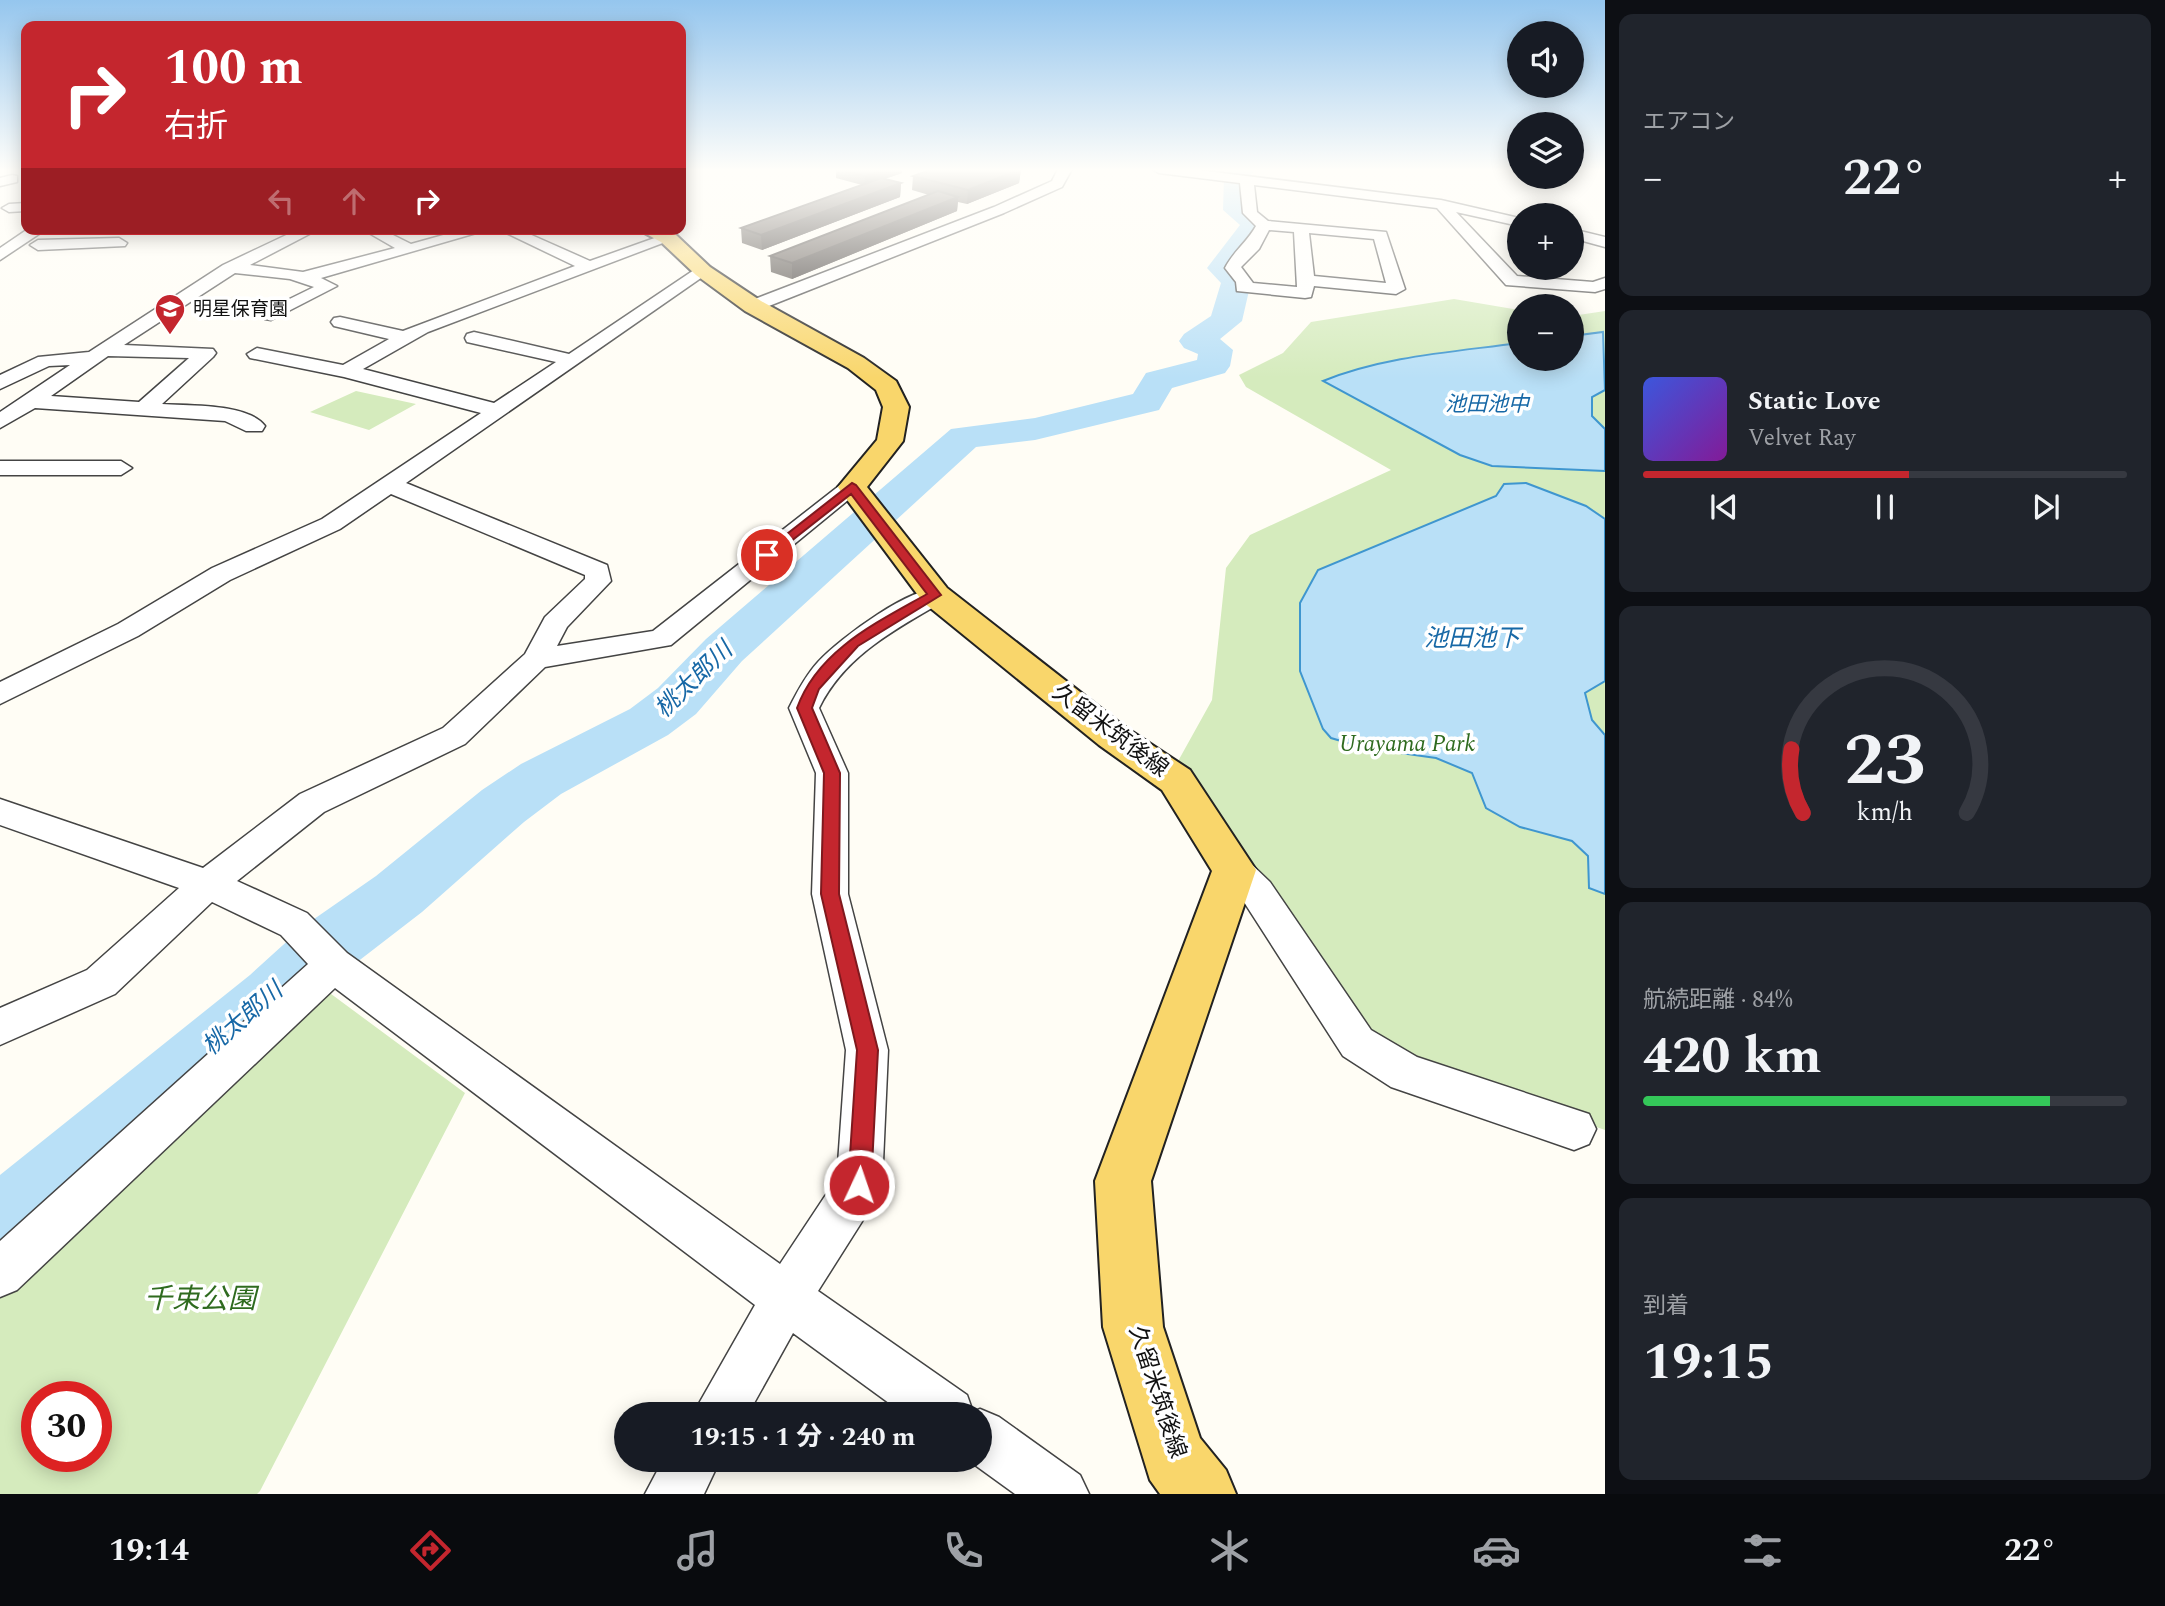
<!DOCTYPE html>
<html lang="ja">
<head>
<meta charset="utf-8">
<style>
  :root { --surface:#171b24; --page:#20242c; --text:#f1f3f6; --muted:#9ea1a6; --line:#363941; --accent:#c4262e }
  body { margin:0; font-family:Spectral,"Noto Sans JP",serif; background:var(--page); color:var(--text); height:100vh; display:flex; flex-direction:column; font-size:26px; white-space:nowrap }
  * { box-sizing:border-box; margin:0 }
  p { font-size:23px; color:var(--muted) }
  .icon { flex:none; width:38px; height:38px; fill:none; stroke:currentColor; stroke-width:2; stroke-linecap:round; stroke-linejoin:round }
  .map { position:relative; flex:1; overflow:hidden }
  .details { display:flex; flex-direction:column; gap:14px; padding:14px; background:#0d0f14; width:560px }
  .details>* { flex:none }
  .guide { position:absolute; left:21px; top:21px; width:665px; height:214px; border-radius:14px; box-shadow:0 4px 18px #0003; background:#c4262e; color:#fff; overflow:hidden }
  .tools { position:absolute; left:1507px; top:21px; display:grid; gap:14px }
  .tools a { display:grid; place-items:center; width:77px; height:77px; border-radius:50%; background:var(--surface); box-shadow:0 4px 18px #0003; font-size:35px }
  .speed { position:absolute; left:21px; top:1381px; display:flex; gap:14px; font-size:35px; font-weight:700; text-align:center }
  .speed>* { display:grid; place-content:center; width:91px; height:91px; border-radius:50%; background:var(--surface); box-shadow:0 4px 18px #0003; line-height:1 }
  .speed .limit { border:10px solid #d22; background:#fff; color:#111 }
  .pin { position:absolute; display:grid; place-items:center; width:60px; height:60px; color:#fff; margin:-30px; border:4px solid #fff; border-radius:50%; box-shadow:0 2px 7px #0007 }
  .me { position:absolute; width:77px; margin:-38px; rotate:3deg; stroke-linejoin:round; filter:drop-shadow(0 0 5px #0008) }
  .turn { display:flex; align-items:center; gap:24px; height:147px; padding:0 28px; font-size:32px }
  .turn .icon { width:91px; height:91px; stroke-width:2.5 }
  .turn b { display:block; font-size:49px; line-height:60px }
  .lanes { display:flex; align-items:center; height:66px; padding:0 28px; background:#0003; justify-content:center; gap:35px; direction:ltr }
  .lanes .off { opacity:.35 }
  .big { font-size:52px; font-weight:700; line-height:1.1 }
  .details .widget { flex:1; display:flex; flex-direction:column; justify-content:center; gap:10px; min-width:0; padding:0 24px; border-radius:14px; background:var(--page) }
  .details .dial { align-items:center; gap:0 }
  .dial svg { height:182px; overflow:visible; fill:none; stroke:var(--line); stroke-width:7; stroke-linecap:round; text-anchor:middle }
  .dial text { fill:var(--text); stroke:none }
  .song { display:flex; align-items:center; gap:21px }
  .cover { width:84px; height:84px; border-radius:10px; background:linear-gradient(135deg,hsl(230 70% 55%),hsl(290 70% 35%)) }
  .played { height:7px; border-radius:4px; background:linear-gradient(90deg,var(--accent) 55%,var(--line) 55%) }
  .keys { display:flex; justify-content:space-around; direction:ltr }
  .heat { display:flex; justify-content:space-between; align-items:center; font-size:38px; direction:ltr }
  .charge { height:10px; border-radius:5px; background:linear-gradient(90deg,#34c759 84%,var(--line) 0) }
  .trip { position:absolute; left:614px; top:1402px; width:378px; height:70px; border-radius:35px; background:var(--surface); box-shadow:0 4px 18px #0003; font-weight:700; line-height:70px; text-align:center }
  .menu { display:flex; height:112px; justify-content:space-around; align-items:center; background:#090b0e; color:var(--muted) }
  .menu .icon { width:49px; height:49px }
  .menu .selected { color:var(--accent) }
  .menu b { font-size:32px; color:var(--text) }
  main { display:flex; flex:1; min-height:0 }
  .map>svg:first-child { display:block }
  .green { fill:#d5ebbd; fill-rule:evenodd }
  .water { fill:#b9e0f7; stroke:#3f96cf; stroke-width:2 }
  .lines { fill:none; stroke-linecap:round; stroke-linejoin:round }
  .river { fill:#b9e0f7; fill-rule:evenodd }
  .minor-casing { stroke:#444; stroke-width:3 }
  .primary-casing { stroke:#222; stroke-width:4 }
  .minor { fill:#fff; fill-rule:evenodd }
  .primary { fill:#f9d66b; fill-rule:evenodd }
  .wall { fill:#4d4742 }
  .shaded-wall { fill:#3f3936 }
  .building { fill:#5a524d; stroke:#3f3936; stroke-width:2 }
  .route { fill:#c4262e; stroke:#7f191e; stroke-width:2 }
  .labels { text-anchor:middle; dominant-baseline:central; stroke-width:7; stroke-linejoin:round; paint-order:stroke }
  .far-poi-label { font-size:19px; fill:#111; stroke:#fff; text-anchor:start }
  .far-water-label { font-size:21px; font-style:italic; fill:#1768a6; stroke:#fff }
  .street-label { font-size:23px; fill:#111; stroke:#fff }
  .park-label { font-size:23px; font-style:italic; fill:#2f6b1f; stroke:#fff }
  .water-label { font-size:24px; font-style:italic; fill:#1768a6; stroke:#fff }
  .near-park-label { font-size:28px; font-style:italic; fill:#2f6b1f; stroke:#fff }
</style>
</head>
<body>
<main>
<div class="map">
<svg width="1605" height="1494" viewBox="0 0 1605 1494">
  <rect width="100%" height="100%" fill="#fffdf5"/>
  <path class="green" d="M 1454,299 L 1519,310 L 1519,359 L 1572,359 L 1572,316 L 1605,311 L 1605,1130 L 1465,1082 L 1366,1035 L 1177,763 L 1212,700 L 1226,568 L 1250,535 L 1391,470 L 1246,387 L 1239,375 L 1283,353 L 1311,322 Z
    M 356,391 L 416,404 L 369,430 L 310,412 Z
    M 323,988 L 465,1093 L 260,1491 L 257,1494 L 0,1494 L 0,1295 ZM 37,1396 L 96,1396 L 96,1456 L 37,1456 Z"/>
  <path class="water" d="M 1603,332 L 1605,390 L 1592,397 L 1592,416 L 1605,429 L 1605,471 L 1492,466 L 1460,455 L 1323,381 C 1385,356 1453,352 1519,343 L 1519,359 L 1572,359 L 1572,336 Z
    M 1526,483 L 1586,506 L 1605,519 L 1605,681 L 1585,693 L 1592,720 L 1605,735 L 1605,894 L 1589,888 L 1588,856 L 1572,841 L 1520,827 L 1486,808 L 1472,773 L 1436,758 L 1365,748 L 1331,738 L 1323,729 L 1300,671 L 1300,603 L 1318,570 L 1496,496 L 1504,484 Z"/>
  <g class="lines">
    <path class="river" d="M 1230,169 L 1256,169 L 1248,178 L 1249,207 L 1268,223 L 1237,267 L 1251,282 L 1242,321 L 1220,339 L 1233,350 L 1230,366 L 1225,373 L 1172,388 L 1159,410 L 1035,440 L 976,447 L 742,661 L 696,714 L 668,735 L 561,794 L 524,822 L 422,912 L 352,966 L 300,1019 L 29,1257 L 0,1269 L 0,1175 L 250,975 L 304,926 L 376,876 L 482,790 L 521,764 L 630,709 L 658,688 L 706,639 L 951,429 L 1035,418 L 1133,394 L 1146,373 L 1197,360 L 1198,354 L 1184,348 L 1179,341 L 1184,334 L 1211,316 L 1221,283 L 1207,268 L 1240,225 L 1223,210 L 1224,176 Z"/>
    <g class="minor-casing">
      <path id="minor" d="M 1058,169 L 1072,169 L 1062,187 L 1004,213 L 759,310 L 747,310 L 744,306 L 747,302 L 994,207 L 1052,181 Z
        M 1152,169 L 1190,169 L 1441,200 L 1519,218 L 1519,226 L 1456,212 L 1517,276 L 1593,282 L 1605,278 L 1605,289 L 1595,292 L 1506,285 L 1437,208 L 1254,185 L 1257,212 L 1268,221 L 1386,232 L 1405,289 L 1396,294 L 1314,286 L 1311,297 L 1305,298 L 1237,291 L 1236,282 L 1225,268 C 1233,252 1247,242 1256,226 L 1243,213 L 1240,183 L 1159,173 ZM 1269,230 L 1294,232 L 1297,287 L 1253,283 L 1241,267 L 1259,249 ZM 1309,233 L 1374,239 L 1386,283 L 1314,276 Z
        M 12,175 L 17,176 L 17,182 L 0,186 L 0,178 Z
        M 26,203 L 26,211 L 9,212 L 2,208 L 9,204 Z
        M 28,229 L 45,230 L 0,260 L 0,248 Z
        M 299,229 L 319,229 L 250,265 L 303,272 L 395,248 L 362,229 L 381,229 L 411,244 L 465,229 L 490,229 L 321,278 L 337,286 L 271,320 L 265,319 L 262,315 L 265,311 L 314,287 L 290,279 L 235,273 L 124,345 L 213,349 L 216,353 L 213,357 L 162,404 C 188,406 248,403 265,426 L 262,431 L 246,431 L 225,421 L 35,408 L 0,428 L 0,412 L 70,365 L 49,366 L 0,389 L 0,375 L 38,357 L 89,352 L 223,265 ZM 108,356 L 189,358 L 139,402 L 51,396 Z
        M 498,229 L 518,229 L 590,261 L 663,235 L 668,233 L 676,238 L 428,332 L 363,369 L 494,403 L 556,362 L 467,342 L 465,338 L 467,334 L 474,332 L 569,354 L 697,268 L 703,266 L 711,271 L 406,483 L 607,565 L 611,581 L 567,627 L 557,646 L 653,631 L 844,482 L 860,482 L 864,487 L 671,645 L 545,667 L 465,744 L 324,812 L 237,881 L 307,913 L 347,953 L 780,1264 L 837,1178 L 846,1050 L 812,894 L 816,773 L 789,708 C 797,692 806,675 818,662 C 839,639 915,582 944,589 L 948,595 L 944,601 C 896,629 845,655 819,708 L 848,773 L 848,894 L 888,1050 L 882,1185 L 875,1201 L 818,1291 L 967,1395 L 973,1412 L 980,1409 L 999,1417 L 1080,1475 L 1089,1494 L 1015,1494 L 968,1460 L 980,1460 L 980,1414 L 904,1414 L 793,1333 L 748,1414 L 693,1414 L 755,1305 L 335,988 L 17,1290 L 0,1297 L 0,1241 L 308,964 L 281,935 L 212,902 L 115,994 L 0,1045 L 0,1008 L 87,970 L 179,888 L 0,825 L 0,799 L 203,868 L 300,794 L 443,728 L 525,654 L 545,617 L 585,579 L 585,575 L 391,494 L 340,529 L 230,580 L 138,636 L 0,704 L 0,682 L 118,624 L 212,568 L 322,519 L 481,413 L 344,377 L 250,358 L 247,354 L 257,348 L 343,365 L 389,339 L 334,326 L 331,322 L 334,318 L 340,317 L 403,331 L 575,266 Z
        M 1572,229 L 1605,237 L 1605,247 L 1572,238 Z
        M 119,238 L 127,243 L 125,246 L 38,250 L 30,245 L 38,240 Z
        M 0,461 L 121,461 L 132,468 L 121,475 L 0,475 Z
        M 1234,856 L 1247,860 L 1270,882 L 1371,1030 L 1417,1057 L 1589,1114 L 1596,1129 L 1589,1144 L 1574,1150 L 1391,1087 L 1343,1056 L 1244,902 L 1221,880 L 1216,870 L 1221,860 Z
        M 663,1460 L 720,1460 L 704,1494 L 645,1494 Z"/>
    </g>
    <g class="primary-casing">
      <path id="primary" d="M 637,229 L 663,229 L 675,234 L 710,267 L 761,301 L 864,358 L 896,381 L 909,407 L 903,441 L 867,487 L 947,588 L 1125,727 L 1190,770 L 1256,870 L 1151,1181 L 1163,1327 L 1200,1438 L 1226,1470 L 1236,1494 L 1160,1494 L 1150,1480 L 1103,1327 L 1095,1181 L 1212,871 L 1162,790 L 1099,745 L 923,602 L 842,493 L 838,487 L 877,440 L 883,407 L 876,390 L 848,368 L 745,311 L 696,275 L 661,242 Z"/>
    </g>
    <use href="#minor" class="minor"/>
    <use href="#primary" class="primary"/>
  </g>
  <path class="wall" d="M 836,169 L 902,169 L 902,173 L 884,179 L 901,183 L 900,197 L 762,250 L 742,243 L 741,228 L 862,185 L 836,178 Z
    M 1021,169 L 1019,183 L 967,204 L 958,202 L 957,211 L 792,279 L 771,272 L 770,256 L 929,195 L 912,190 L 913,176 Z"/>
  <path class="shaded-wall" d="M 887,169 L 902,169 L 902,173 L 864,186 L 865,176 Z
    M 1021,169 L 1019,183 L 967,204 L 968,190 Z
    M 901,183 L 900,197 L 762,250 L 761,235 Z
    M 958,197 L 957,211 L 792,279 L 792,263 Z"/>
  <path class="building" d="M 837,169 L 887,169 L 865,176 Z
    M 933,169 L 1021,169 L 968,190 L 913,176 Z
    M 881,178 L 901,183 L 761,235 L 741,228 Z
    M 938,191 L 958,197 L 792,263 L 770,256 Z"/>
  <linearGradient id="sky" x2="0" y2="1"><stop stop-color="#95c6ee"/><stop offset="0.45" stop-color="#fffefa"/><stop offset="1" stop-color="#fffefa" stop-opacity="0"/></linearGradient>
  <rect width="1605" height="378" fill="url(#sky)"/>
  <path class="route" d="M 852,483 L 856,485 L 941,595 L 858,646 L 819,689 L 812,708 L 840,773 L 839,894 L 878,1050 L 871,1185 L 868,1193 L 859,1197 L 851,1193 L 848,1185 L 857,1050 L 821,894 L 824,773 L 797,708 C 818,650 876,623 927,594 L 851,494 L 771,557 L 760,555 Z"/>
  <defs>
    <g id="school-pin" transform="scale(1.575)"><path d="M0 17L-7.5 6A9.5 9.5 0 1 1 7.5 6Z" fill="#c4262e" stroke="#fff"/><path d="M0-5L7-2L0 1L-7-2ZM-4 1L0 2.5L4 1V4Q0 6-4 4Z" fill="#fff"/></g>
  </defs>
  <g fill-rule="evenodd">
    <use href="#school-pin" x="170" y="309"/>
  </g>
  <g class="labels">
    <g class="far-poi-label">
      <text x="193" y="309">明星保育園</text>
    </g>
    <g class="far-water-label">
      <text x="1487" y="405">池田池中</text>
    </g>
    <g class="street-label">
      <text transform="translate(1110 731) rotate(37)">久留米筑後線</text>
      <text transform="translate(1157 1392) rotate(72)">久留米筑後線</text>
    </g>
    <g class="park-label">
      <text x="1407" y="744">Urayama Park</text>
    </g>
    <g class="water-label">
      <text x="1472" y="639">池田池下</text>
      <text transform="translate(694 680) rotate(-44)">桃太郎川</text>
      <text transform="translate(243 1019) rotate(-41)">桃太郎川</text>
    </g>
    <g class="near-park-label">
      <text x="200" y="1299">千束公園</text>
    </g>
  </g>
</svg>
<div class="tools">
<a><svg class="icon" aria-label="sound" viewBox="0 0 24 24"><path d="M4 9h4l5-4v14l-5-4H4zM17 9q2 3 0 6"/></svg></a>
<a><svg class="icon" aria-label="layers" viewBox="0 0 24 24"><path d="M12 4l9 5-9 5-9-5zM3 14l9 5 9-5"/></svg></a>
<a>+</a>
<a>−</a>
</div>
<div class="speed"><div class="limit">30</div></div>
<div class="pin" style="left:767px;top:555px;background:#d93025"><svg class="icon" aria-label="arrive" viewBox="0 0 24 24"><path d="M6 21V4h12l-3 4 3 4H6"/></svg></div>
<svg class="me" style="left:859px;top:1185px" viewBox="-20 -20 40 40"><circle r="17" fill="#c4262e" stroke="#fff" stroke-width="3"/><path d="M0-11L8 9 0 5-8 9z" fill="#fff"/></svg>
<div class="trip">19:15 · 1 分 · 240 m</div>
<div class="guide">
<div class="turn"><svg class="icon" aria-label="right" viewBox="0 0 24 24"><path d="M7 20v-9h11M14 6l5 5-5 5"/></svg><div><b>100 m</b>右折</div></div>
<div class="lanes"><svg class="icon off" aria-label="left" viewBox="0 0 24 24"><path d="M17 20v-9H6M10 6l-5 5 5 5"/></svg><svg class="icon off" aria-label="ahead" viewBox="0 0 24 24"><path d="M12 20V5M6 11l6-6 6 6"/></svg><svg class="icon" aria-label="right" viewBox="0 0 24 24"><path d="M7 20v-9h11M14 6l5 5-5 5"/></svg></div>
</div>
</div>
<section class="details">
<div class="widget"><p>エアコン</p>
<div class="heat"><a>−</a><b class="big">22°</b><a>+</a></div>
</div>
<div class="widget">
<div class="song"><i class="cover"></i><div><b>Static Love</b><p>Velvet Ray</p></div></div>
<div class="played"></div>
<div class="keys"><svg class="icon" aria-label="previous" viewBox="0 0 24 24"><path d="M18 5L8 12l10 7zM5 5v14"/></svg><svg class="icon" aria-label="pause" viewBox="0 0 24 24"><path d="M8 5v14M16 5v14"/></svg><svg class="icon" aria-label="next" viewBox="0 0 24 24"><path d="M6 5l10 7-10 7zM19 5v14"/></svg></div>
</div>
<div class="widget dial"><svg viewBox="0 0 100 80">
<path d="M14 69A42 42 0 1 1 86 69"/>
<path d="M14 69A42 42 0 0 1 9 41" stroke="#c4262e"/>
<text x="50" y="56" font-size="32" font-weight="700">23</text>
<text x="50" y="72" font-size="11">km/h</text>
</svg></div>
<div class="widget"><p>航続距離 · 84%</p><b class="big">420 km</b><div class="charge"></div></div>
<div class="widget"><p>到着</p><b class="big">19:15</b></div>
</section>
</main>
<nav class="menu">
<b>19:14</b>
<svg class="icon selected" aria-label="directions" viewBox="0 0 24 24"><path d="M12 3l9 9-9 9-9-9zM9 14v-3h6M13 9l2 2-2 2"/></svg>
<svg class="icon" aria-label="music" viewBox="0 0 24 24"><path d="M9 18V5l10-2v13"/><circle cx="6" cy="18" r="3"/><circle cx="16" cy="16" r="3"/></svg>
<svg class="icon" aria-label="phone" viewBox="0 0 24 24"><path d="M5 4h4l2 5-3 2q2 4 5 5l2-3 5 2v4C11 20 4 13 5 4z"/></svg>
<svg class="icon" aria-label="climate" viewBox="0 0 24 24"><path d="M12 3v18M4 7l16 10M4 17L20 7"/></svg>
<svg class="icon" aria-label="car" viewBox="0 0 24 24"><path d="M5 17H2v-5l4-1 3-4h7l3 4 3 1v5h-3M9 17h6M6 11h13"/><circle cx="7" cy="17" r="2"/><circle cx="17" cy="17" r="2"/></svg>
<svg class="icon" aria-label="filters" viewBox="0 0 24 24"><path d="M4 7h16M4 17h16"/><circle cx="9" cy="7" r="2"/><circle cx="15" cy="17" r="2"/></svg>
<b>22°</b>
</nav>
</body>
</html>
